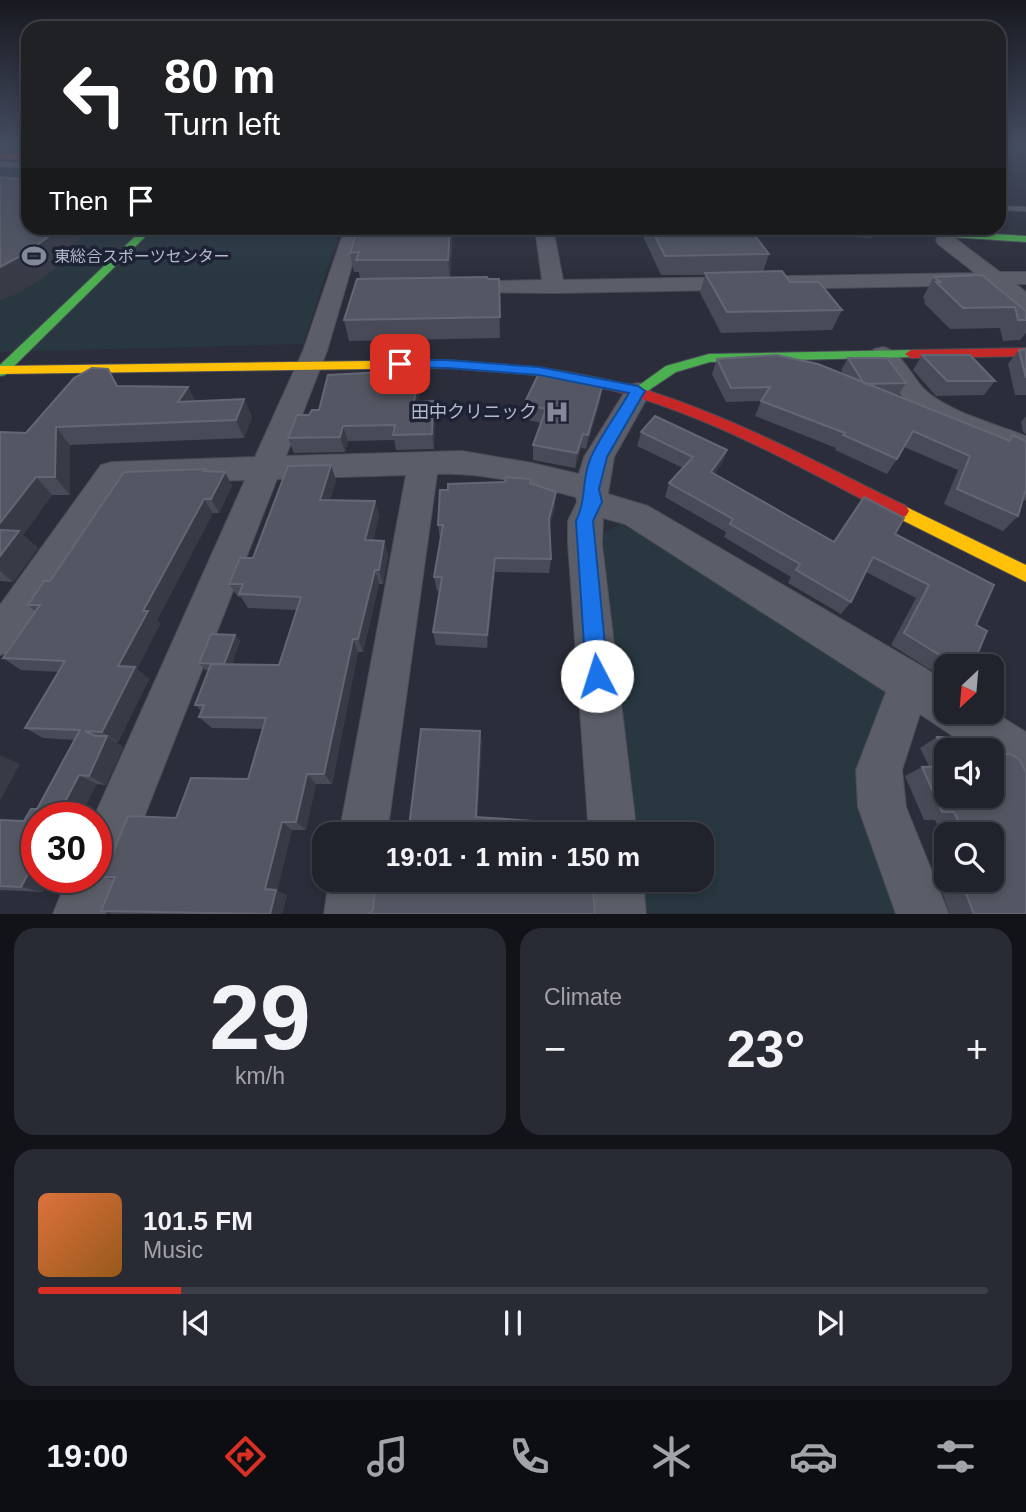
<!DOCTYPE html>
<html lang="en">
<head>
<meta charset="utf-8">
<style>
  :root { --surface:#20222c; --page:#282a34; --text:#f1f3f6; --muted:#a2a4a9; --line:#3d3f48; --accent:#d93025 }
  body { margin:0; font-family:Helvetica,"Noto Sans JP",sans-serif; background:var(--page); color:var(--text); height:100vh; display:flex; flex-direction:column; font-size:26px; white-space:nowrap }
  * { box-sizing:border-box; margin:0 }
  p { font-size:23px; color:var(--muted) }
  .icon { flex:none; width:38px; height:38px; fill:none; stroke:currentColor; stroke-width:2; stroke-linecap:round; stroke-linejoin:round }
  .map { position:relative; height:914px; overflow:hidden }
  .sheet { display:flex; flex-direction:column; gap:14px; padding:14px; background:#121318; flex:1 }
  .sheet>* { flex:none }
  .hud { position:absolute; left:21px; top:21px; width:985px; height:214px; border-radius:21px; box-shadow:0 4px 10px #0003,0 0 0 2px var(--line); background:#202124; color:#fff; overflow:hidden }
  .needle { width:46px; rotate:206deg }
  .tools { position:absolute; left:934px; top:654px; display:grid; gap:14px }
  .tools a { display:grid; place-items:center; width:70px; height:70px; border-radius:14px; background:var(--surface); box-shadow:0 4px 10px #0003,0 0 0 2px var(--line); font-size:35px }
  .speed { position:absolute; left:21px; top:802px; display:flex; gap:14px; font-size:35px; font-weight:700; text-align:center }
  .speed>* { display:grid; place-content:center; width:91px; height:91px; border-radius:50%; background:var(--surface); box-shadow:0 4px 10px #0003,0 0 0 2px var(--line); line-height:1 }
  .speed .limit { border:10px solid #d22; background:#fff; color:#111 }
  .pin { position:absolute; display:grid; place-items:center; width:60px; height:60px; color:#fff; margin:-30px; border-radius:14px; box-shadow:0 4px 10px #0006 }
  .me { position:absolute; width:77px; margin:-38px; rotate:355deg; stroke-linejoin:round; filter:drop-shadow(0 0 5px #0008) }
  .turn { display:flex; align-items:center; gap:24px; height:147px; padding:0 28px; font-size:32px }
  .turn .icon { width:91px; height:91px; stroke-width:2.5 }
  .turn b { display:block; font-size:49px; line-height:60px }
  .then { display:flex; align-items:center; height:66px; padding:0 28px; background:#0003; gap:14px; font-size:26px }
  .big { font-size:52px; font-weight:600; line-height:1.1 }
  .sheet .card { flex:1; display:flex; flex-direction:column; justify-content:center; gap:10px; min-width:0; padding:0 24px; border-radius:21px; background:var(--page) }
  .sheet .dial { align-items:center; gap:0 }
  .dial b { font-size:91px; line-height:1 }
  .song { display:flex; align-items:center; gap:21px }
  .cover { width:84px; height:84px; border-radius:10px; background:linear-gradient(135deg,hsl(20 70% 55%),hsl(30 70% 35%)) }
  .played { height:7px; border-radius:4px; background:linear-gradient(90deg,var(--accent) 15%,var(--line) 15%) }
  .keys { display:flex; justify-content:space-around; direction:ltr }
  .heat { display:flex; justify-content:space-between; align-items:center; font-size:38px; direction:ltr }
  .sheet .tiles { flex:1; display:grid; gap:14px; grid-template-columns:1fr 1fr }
  .card:last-child { grid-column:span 2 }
  .trip { position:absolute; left:312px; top:822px; width:402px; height:70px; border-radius:21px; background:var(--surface); box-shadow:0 4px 10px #0003,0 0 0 2px var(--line); font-weight:600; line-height:70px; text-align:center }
  .dock { display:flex; height:112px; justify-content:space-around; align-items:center; background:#0d0e12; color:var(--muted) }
  .dock .icon { width:49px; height:49px }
  .dock .selected { color:var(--accent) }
  .dock b { font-size:32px; color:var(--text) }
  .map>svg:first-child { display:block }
  .green { fill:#283740 }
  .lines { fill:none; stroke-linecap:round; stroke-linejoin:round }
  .lane-casing { stroke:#494b57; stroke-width:2 }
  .street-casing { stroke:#494b57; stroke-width:2 }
  .fast-casing { stroke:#494b57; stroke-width:2 }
  .slow-casing { stroke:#494b57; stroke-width:2 }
  .jam-casing { stroke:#494b57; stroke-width:2 }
  .lane { fill:#5b5e68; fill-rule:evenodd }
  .street { fill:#5b5e68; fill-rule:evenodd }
  .fast { fill:#4caf50; fill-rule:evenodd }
  .slow { fill:#ffc107; fill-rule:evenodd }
  .jam { fill:#c62828; fill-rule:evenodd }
  .wall { fill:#484b57 }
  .shaded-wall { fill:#383b46 }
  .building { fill:#545763; stroke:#636674; stroke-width:2 }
  .route { fill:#1a73e8; stroke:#114b97; stroke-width:2 }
  .labels { text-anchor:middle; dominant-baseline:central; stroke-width:7; stroke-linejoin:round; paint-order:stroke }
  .far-poi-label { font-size:16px; fill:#b6b9cb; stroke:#1e2235; text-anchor:start }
  .poi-label { font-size:18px; fill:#b6b9cb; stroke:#1e2235; text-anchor:end }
</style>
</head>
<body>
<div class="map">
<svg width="1026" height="914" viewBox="0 0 1026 914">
  <rect width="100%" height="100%" fill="#2b2e3a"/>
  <path class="green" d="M 0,166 L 28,168 L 28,228 L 341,228 L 303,344 L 0,352 Z
    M 636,515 L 910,683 L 879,770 L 923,913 L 620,913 L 617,880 L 702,880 L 702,835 L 613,835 L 585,544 Z"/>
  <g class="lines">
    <g class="lane-casing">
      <path id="lane" d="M 0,162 L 28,164 L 28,168 L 0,166 Z
        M 999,206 L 1026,207 L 1026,211 L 999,210 Z
        M 783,228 L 816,228 L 871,231 L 875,234 L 871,237 L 787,231 Z"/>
    </g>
    <g class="street-casing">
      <path id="street" d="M 345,228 L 363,228 L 327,351 L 286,456 L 462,451 L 532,463 L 579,474 L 584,457 L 629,385 L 638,383 L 647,385 L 651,391 L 614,457 L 608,494 L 648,506 L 925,668 L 947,683 L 947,712 L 992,711 L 1026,732 L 1026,781 L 992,762 L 992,751 L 975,751 L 920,714 L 902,770 L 906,807 L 949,914 L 896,914 L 858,807 L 856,770 L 886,692 L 625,524 L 603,518 L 602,544 L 637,835 L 589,835 L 568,544 L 568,521 L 577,502 L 576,497 C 531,485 484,472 437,474 L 387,835 L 339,835 L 406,475 L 277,479 L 106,914 L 53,914 L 68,877 L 96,877 L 94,817 L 245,480 L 121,484 L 14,650 L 0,655 L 0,605 L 101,465 L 112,462 L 255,457 L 303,351 Z
        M 535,228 L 553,228 L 563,280 L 975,273 L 938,244 L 936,240 L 938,236 L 952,236 L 1000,272 L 1026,272 L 1026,284 L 1016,284 L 1026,292 L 1026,309 L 1018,307 L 990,285 L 554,293 L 452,292 L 448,288 L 452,284 L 459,282 L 542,280 Z
        M 883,347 C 901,351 911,375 923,388 C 945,411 996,424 1026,436 L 1026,458 L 923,415 L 906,402 L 871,354 L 874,349 Z
        M 329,880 L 381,880 L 377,914 L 324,914 Z
        M 591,880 L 643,880 L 646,914 L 594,914 Z"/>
    </g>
    <g class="fast-casing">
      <path id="fast" d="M 144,228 L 154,228 L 5,375 L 0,376 L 0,365 Z
        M 856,228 L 897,228 L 1026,236 L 1026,242 L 861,231 Z
        M 911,350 L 916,351 L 916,357 L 710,362 L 676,372 L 643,394 L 638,395 L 631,391 L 666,366 L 709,354 Z"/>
    </g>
    <g class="slow-casing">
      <path id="slow" d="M 447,360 L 536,367 L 543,371 L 536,375 L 447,368 L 0,374 L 0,366 Z
        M 900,504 L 1026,565 L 1026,582 L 894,516 L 891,511 L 894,506 Z"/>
    </g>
    <g class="jam-casing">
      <path id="jam" d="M 0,154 L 28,156 L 28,160 L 0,158 Z
        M 1026,348 L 1026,356 L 911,358 L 905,354 L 911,350 Z
        M 536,367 C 570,372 603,378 636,387 C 730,415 818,463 906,506 L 909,511 L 906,516 L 900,518 L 894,516 C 807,471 720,421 626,394 C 595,385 563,382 531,374 L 529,371 Z"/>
    </g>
    <use href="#lane" class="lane"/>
    <use href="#street" class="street"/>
    <use href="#fast" class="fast"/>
    <use href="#slow" class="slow"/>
    <use href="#jam" class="jam"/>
  </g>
  <path class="wall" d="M 358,228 L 453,228 L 450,278 L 499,279 L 500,338 L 349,341 L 344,320 L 360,279 L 359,272 L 354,272 L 350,253 Z
    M 639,228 L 749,228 L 769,254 L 763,272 L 790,282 L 842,310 L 832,330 L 721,333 L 700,293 L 705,275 L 661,275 Z
    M 934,277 L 1026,311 L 1026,333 L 1020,340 L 1003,341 L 1000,328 L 950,329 L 924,303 L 925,300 L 923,297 Z
    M 1026,349 L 1026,395 L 1015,395 L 1008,364 L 1019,350 Z
    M 922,355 L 995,381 L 984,395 L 936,396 L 913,370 Z
    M 848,358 L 906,383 L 898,396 L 897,396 L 1008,440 L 1012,435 L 1026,441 L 1026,501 L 1023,499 L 1018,516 L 1003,531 L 944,504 L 958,470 L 904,447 L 897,459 L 887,474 L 835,450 L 836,448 L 755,416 L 761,401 L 726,402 L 712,374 L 717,359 L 844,375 L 841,370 Z
    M 421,385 L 418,402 L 433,401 L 435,416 L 434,449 L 396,450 L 394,440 L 348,441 L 345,452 L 294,453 L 288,438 L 309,415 L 319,410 Z
    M 119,386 L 188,387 L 195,401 L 244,399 L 252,417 L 244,438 L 70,445 L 70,495 L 52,495 L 23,535 L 38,548 L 13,582 L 0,581 L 0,432 L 26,433 Z
    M 600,402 L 586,449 L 581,448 L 575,468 L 533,460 L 533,445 L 541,423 L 524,419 L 524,404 Z
    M 1026,416 L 1026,434 L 1023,432 L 1021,422 Z
    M 641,432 L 727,450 L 722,463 L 714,474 L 834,542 L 895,534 L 976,625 L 972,667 L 947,667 L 947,680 L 891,645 L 916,598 L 866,572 L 851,602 L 841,614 L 788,583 L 791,577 L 724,537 L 726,532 L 665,497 L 669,483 L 683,468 L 637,446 Z
    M 207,472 L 225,472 L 232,486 L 219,513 L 213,513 L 157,620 L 160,624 L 137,669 L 149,679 L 118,742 L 115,742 L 123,747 L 106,785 L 97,784 L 37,877 L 51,877 L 43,892 L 0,890 L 0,820 L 24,821 L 37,809 L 75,740 L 43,738 L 25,728 L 59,672 L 21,670 L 3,658 L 36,612 L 28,605 L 50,581 Z
    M 531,479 L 531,483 L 555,507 L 549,528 L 551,559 L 549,573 L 495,572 L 487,648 L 436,645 L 433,632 L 440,591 L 437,591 L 434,577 L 440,540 L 438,525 L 448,490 Z
    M 336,480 L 330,500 L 375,501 L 379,516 L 373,540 L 384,541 L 388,555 L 383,584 L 379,584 L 363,652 L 358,652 L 332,784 L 316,784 L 306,830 L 292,830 L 277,891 L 287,895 L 282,914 L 111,914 L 101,911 L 113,880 L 103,877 L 176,818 L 248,779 L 263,729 L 212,728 L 199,717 L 202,711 L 195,705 L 208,670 L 205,670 L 199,663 L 235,635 L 240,641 L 232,664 L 279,665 L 297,610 L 248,608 L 241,597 L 238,597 L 229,584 Z
    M 937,737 L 985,738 L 992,751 L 947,751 L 947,796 L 992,796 L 992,751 L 993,754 L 1010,754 L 1019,759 L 1026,772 L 1026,914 L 950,914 L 935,872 L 947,869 L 947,880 L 992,880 L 992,835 L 947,835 L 947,845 L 935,820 L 924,820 L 905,776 L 922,767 L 929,766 L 920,748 Z"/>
  <path class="shaded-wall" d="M 55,228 L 80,228 L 83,233 L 63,262 L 43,278 L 15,295 L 0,300 L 0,267 Z
    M 450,228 L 453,228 L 450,280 L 448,260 Z
    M 419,370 L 421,385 L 416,417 L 414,402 Z
    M 188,387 L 197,405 L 178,402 Z
    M 602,387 L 600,402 L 586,449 L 588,435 Z
    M 244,399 L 252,417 L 244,438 L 236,420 Z
    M 433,401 L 435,416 L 434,449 L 432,434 Z
    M 343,426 L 348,441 L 345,452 L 340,437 Z
    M 56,427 L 70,445 L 70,495 L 55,477 Z
    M 583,434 L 581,448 L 575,468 L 577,453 Z
    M 727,450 L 722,463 L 706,486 L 711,472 Z
    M 331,465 L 336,480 L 326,515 L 320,500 Z
    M 225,472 L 232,486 L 219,513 L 211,499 Z
    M 36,477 L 52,495 L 23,535 L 38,548 L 13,582 L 0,571 L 0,523 Z
    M 556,492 L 555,507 L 548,533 L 549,519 Z
    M 204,499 L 213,513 L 157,620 L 160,624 L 137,669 L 149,679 L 118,742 L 102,732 L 118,666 L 143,611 Z
    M 375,501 L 379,516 L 370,555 L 365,540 Z
    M 384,541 L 388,555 L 383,584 L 379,570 Z
    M 495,558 L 495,572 L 487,648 L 487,635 Z
    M 375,570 L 379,584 L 363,652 L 358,639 Z
    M 235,635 L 240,641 L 230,670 L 224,664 Z
    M 353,639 L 358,652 L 332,784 L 324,774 Z
    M 480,731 L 482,742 L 477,825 L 476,817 Z
    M 107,736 L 123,747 L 106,785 L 89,776 Z
    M 0,755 L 20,764 L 0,801 Z
    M 307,774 L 316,784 L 306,830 L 296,822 Z
    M 79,775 L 97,784 L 80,817 L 57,817 Z
    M 282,822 L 292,830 L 277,891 L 287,895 L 282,914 L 270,914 L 265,889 Z
    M 37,857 L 37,877 L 51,877 L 43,892 L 21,887 Z"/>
  <path class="building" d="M 0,177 L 21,179 L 28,182 L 28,228 L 55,228 L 48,237 L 26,253 L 0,267 Z
    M 358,228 L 450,228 L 448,260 L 356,260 L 359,252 L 350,253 Z
    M 651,228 L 749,228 L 769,254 L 665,256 Z
    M 782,271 L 790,282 L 819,282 L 842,310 L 727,312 L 705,273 Z
    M 982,275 L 1026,311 L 1026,320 L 1018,320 L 1015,307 L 963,308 L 936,282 L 940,282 L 934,277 Z
    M 487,277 L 488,279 L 499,279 L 500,317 L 344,320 L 357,279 Z
    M 1026,349 L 1026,378 L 1019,350 Z
    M 776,355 L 818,364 L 1010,441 L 1012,435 L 1026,441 L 1026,489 L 1018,516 L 957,489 L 970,456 L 913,431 L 897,459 L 843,435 L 845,433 L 761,401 L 770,387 L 731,388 L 717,359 Z
    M 922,355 L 970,355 L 995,381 L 947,381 Z
    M 848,358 L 887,358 L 906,383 L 866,384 L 863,382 Z
    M 92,368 L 108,369 L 117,386 L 188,387 L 178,402 L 244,399 L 236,420 L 56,427 L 55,477 L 36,477 L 0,523 L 0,432 L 26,433 L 74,378 Z
    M 419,370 L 414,402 L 433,401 L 432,434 L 393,435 L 395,425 L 343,426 L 340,437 L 288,438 L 297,415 L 309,415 L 312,410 L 319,410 L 328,375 Z
    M 538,375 L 602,387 L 588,435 L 583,434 L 577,453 L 533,445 L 546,409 L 524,404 Z
    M 655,416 L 727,450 L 711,472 L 834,542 L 864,497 L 904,518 L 895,534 L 994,585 L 976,625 L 987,631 L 972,667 L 959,667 L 904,633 L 929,585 L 873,557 L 851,602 L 796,570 L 800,564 L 730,524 L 733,519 L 669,483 L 693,457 L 641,432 Z
    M 331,465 L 320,500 L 375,501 L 365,540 L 384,541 L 379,570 L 375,570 L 358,639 L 353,639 L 324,774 L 307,774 L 296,822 L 282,822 L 265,889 L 276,890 L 270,914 L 101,911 L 115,877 L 103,877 L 128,816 L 176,818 L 191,778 L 248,779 L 266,718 L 199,717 L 204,705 L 195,705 L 211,664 L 279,665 L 301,597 L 239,594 L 243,584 L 229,584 L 240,558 L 253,558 L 288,466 Z
    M 206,469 L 204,471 L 225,472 L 211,499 L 204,499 L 143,611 L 148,611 L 118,666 L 135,667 L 102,732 L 85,731 L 95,736 L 107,736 L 89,776 L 79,775 L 57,817 L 37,817 L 37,857 L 21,887 L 0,886 L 0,820 L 24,821 L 31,809 L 37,809 L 80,730 L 25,728 L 65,661 L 3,658 L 40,605 L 28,605 L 44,581 L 50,581 L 124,472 Z
    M 506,477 L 531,479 L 530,483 L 556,492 L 549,519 L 551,559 L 495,558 L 487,635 L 433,632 L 442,577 L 434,577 L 443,525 L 438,525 L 440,490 L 448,490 L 448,484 L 505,482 Z
    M 0,530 L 19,531 L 0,556 Z
    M 211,634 L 235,635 L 224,664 L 199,663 Z
    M 421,729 L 480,731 L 476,817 L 549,822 L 549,835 L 408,835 Z
    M 937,737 L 985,738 L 992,751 L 947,751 L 947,757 Z
    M 992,751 L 993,754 L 1010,754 L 1019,759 L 1026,772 L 1026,914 L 974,914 L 961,880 L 992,880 L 992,835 L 965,835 L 954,812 L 942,812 L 922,767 L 947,766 L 947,796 L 992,796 Z
    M 403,880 L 592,880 L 595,914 L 368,914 L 373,910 L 375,892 L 401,893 Z"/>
  <linearGradient id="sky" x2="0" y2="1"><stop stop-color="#181920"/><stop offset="0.53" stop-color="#444c60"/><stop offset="1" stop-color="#444c60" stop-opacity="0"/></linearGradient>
  <rect width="1026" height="275" fill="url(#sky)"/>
  <path class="route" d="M 400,360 L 447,360 L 539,367 L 638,386 L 645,391 L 607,457 L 599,489 L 602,502 L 593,521 L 608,676 L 605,684 L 597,687 L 590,684 L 586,676 L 576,521 C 587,498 581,480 591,457 C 601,435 617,414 629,393 L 539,375 L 447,368 L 395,367 L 393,364 Z"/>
  <defs>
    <g id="stadium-bare" transform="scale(1.89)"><path d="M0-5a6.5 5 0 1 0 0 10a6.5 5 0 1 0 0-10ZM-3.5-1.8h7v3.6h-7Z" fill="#858898" stroke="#1e2235" stroke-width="2.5" paint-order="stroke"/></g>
    <g id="hospital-bare" transform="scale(1.89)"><path d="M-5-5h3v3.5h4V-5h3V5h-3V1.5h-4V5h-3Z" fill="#858898" stroke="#1e2235" stroke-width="2.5" paint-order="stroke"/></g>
  </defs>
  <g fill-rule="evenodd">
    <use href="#stadium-bare" x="34" y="256"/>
    <use href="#hospital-bare" x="557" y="412"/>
  </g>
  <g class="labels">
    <g class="far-poi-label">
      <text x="54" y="256">東総合スポーツセンター</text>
    </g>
    <g class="poi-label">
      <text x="537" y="412">田中クリニック</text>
    </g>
  </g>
</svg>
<div class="tools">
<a><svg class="needle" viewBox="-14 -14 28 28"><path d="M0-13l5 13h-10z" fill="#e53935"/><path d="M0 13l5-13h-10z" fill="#a2a4a9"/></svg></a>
<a><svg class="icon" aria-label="sound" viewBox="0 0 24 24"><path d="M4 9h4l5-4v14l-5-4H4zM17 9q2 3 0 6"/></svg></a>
<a><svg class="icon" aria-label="search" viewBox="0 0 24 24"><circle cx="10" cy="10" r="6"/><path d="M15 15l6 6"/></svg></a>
</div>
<div class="speed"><div class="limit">30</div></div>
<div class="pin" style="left:400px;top:364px;background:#d93025"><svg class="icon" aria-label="arrive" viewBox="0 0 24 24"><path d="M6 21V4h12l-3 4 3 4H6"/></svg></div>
<svg class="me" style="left:597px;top:676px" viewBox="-20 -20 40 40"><circle r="19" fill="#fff"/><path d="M0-13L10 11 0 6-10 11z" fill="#1a73e8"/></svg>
<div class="trip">19:01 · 1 min · 150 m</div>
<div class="hud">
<div class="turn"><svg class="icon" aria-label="left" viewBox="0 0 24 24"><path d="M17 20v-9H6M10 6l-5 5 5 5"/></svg><div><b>80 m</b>Turn left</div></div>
<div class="then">Then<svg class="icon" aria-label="arrive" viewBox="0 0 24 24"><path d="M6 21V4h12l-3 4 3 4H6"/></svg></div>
</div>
</div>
<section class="sheet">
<div class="tiles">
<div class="card dial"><b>29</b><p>km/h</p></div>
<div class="card"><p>Climate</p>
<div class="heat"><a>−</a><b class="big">23°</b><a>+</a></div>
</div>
<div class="card">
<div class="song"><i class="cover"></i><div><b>101.5 FM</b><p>Music</p></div></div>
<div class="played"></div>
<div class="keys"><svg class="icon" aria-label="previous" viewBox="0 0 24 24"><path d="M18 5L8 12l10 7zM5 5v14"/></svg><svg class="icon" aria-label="pause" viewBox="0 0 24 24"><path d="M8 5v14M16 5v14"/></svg><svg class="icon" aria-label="next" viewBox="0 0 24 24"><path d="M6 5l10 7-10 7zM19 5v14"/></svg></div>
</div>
</div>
</section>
<nav class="dock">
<b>19:00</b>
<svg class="icon selected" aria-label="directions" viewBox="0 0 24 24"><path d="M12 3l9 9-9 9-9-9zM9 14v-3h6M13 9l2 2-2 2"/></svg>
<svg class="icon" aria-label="music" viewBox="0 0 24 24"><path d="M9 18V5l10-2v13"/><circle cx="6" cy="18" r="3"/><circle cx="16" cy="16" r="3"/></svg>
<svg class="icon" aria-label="phone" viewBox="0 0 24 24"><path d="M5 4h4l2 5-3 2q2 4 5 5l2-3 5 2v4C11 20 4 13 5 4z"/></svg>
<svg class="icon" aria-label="climate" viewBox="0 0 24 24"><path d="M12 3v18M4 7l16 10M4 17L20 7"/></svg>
<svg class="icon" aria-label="car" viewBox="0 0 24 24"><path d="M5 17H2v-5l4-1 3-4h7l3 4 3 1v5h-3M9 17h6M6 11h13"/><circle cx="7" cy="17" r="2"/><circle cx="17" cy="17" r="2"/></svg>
<svg class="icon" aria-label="filters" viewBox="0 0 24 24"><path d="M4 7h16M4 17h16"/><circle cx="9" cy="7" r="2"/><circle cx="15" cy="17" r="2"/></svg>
</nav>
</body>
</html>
